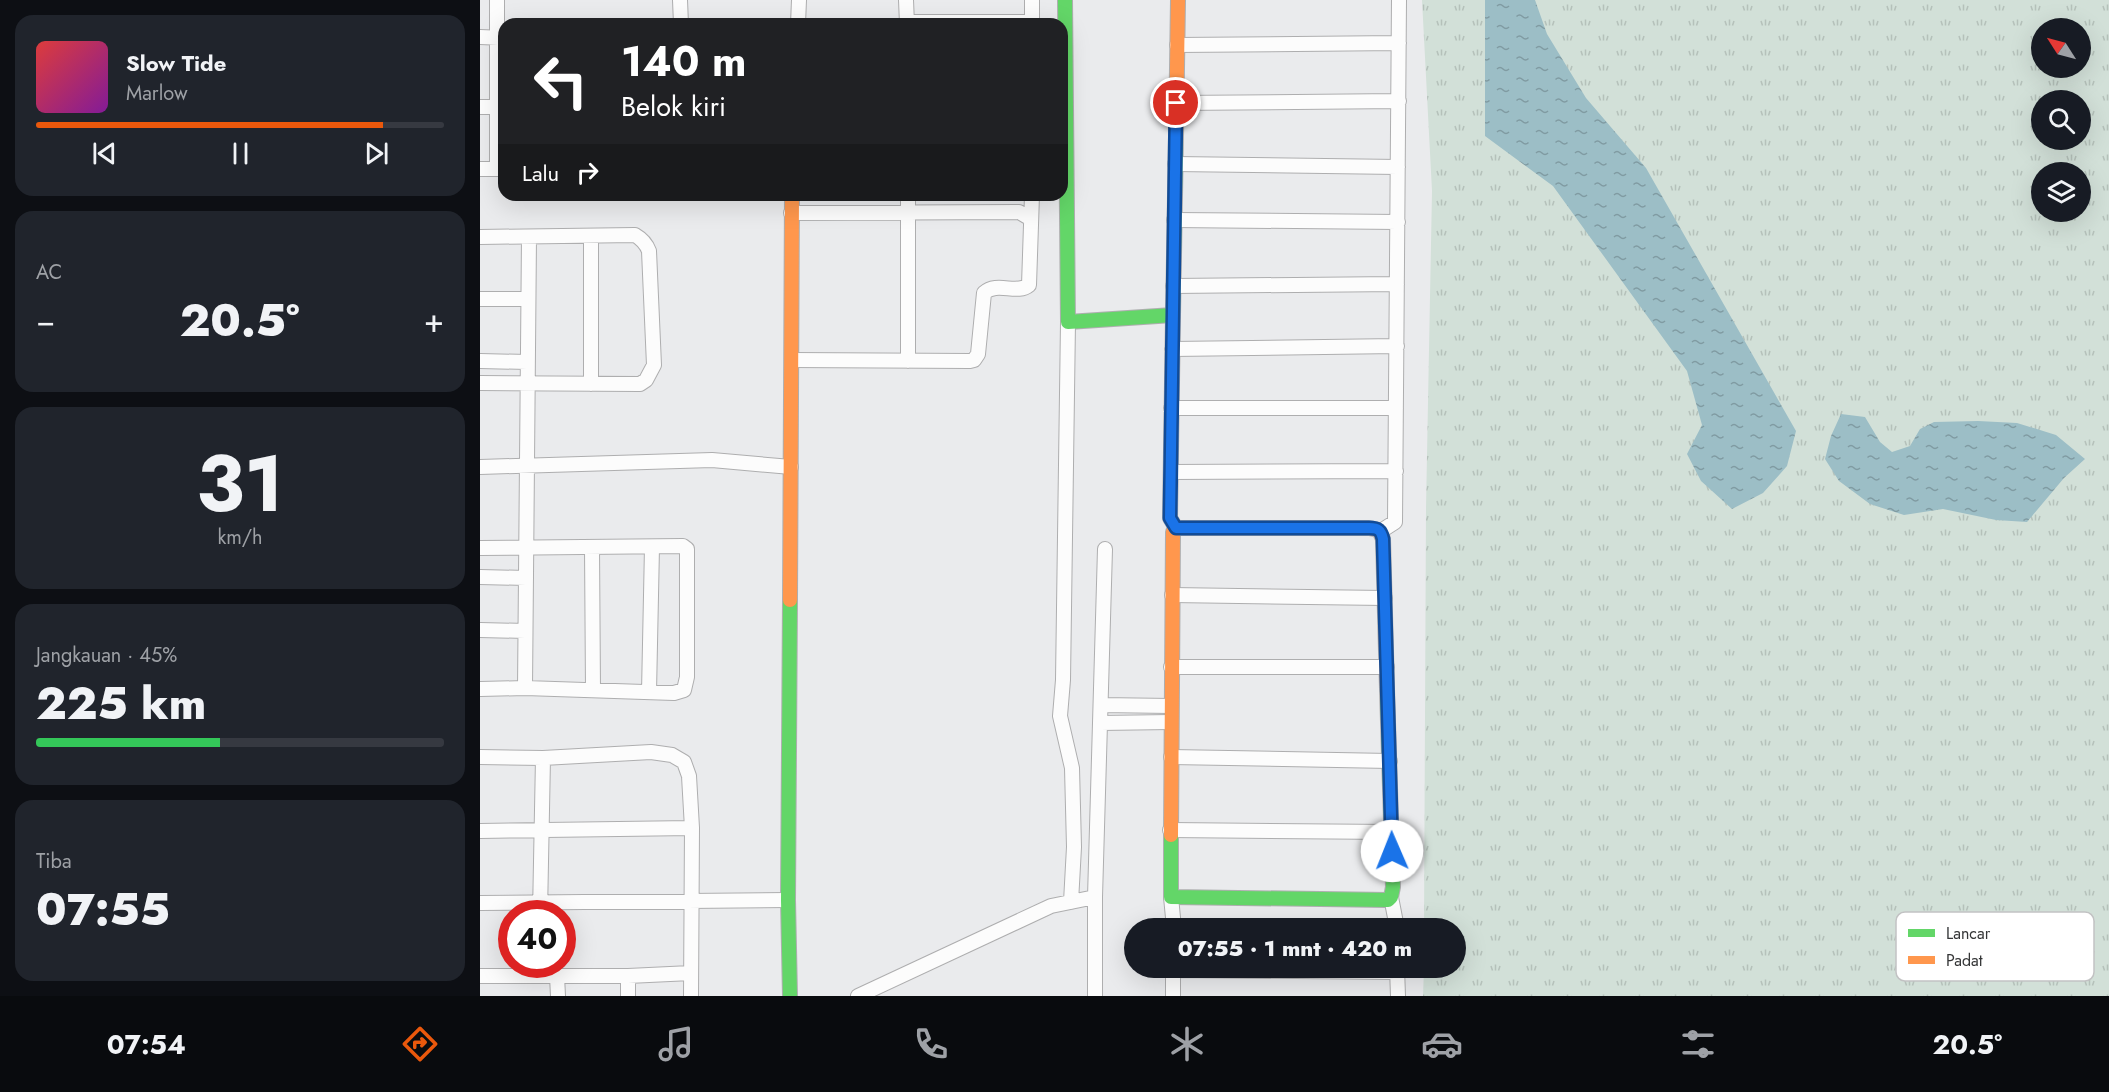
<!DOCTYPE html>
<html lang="id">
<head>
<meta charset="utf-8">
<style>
  :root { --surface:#171b24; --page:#20242c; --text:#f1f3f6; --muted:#9ea1a6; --line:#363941; --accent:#ea580c }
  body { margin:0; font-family:Jost,sans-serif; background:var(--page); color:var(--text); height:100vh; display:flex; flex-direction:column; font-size:22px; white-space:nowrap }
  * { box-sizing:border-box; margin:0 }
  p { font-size:20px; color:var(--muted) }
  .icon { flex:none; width:33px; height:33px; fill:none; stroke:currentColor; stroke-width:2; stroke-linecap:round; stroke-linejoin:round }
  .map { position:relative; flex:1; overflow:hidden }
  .details { display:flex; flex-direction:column; gap:15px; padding:15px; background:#0d0f14; width:480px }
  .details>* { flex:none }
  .hud { position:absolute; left:18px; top:18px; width:570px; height:183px; border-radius:18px; box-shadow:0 6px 24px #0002; background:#202124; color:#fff; overflow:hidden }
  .needle { width:39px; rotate:306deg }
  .fabs { position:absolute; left:1551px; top:18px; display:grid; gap:12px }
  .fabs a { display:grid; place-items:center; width:60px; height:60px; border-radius:50%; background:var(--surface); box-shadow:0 6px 24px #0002; font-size:30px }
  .speed { position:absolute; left:18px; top:900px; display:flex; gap:12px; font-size:30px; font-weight:700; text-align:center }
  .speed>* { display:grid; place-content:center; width:78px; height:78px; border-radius:50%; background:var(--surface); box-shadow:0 6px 24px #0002; line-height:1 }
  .speed .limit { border:9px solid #d22; background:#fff; color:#111 }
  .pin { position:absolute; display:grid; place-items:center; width:51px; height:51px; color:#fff; margin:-26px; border:3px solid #fff; border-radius:50%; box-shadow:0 2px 6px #0007 }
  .me { position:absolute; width:66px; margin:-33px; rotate:359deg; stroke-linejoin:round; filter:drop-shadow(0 0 4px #0008) }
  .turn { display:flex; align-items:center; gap:21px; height:126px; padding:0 24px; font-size:27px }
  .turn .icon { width:78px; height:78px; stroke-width:2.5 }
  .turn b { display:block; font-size:42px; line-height:51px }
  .then { display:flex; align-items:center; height:57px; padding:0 24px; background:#0003; gap:12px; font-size:22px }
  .big { font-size:45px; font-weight:800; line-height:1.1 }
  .details .tile { flex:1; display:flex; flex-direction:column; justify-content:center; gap:9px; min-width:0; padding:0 21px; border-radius:18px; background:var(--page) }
  .details .dial { align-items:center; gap:0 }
  .dial b { font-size:78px; line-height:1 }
  .song { display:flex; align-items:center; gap:18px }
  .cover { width:72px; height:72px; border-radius:9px; background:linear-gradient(135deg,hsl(0 70% 55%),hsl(290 70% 35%)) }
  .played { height:6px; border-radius:3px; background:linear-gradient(90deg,var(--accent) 85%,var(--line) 85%) }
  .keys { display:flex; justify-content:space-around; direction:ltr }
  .heat { display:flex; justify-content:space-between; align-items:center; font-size:33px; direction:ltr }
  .charge { height:9px; border-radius:4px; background:linear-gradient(90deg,#34c759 45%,var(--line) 0) }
  .trip { position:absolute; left:644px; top:918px; width:342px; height:60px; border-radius:30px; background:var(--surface); box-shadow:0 6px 24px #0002; font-weight:800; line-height:60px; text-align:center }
  .menu { display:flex; height:96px; justify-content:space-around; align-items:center; background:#090b0e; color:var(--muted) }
  .menu .icon { width:42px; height:42px }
  .menu .on { color:var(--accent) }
  .menu b { font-size:27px; color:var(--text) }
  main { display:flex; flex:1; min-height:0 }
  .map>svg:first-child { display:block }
  .grass { fill:url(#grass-tufts); fill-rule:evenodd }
  .water { fill:url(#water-ripples) }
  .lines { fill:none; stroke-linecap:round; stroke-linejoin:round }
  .street-casing { stroke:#aeaeaf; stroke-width:16 }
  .fast-casing { stroke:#aeaeaf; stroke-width:16 }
  .slow-casing { stroke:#aeaeaf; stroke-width:16 }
  .street { stroke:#fcfcfc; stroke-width:14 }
  .fast { stroke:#63d668; stroke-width:14 }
  .slow { stroke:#ff974d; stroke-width:14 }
  .route-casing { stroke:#114b97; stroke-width:15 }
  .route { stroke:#1a73e8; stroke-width:10 }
  .key { fill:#fff; stroke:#c2c2c3; stroke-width:1.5 }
  .key-label { font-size:16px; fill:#343536 }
</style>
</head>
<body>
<main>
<section class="details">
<div class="tile">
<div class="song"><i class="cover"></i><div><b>Slow Tide</b><p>Marlow</p></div></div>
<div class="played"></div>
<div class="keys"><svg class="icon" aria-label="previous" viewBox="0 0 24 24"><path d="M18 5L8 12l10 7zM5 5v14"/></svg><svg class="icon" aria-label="pause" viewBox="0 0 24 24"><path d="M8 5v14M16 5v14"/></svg><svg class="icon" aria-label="next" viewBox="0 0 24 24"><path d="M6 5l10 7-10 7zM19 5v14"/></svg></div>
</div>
<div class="tile"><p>AC</p>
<div class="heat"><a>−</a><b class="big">20.5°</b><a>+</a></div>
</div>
<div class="tile dial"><b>31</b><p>km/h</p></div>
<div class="tile"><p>Jangkauan · 45%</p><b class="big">225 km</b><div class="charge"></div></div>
<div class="tile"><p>Tiba</p><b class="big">07:55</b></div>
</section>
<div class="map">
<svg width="1629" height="996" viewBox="0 0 1629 996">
  <defs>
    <pattern id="grass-tufts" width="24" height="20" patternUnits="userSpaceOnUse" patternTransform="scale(1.5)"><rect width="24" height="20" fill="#d2e0d8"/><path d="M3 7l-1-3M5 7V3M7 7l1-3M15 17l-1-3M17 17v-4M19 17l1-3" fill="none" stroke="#b5c1ba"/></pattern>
    <pattern id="water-ripples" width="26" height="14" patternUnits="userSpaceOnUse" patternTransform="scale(1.5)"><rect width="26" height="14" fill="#9cbec6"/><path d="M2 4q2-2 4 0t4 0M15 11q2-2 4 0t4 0" fill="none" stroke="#809ba2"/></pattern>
  </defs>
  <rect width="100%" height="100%" fill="#eaebed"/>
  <path class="grass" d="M 942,0 L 1629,0 L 1629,996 L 943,996 L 944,968 L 975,968 L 975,928 L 944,928 L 946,508 L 952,191 ZM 1562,28 L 1600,28 L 1600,68 L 1562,68 ZM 1562,100 L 1600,100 L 1600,140 L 1562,140 ZM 1562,172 L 1600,172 L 1600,212 L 1562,212 Z"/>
  <path class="water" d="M 1005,0 L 1055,0 L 1067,34 L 1106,98 L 1166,168 L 1316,431 L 1307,466 L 1283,493 L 1252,509 L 1221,481 L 1207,454 L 1222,425 L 1207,371 L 1073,186 L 1005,136 Z
    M 1361,414 L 1385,417 L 1400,442 L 1412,452 L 1430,446 L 1440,429 L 1454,422 L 1498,421 L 1537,423 L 1576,435 L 1605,459 L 1584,478 L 1547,522 L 1516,520 L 1463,509 L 1424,515 L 1390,504 L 1359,481 L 1345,459 L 1351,436 Z"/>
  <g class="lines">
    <g class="street-casing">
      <path id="street" d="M 200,0 L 201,24
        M 426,0 L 427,24
        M 427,22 L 552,22
        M 318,24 L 319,0
        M 552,24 L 552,0
        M 0,37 L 24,38
        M 697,45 L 919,43
        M 696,103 L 919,101
        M 0,107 L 24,107
        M 695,164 L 918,167
        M 0,169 L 24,169
        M 17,169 L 17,0
        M 311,213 L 539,212 L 551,219
        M 694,220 L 918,222
        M 0,237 L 155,235 C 162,239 166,243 169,251 L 174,365 L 166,380 L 160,384 L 0,383
        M 693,286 L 917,284
        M 0,299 L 48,299
        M 693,315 L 690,518 L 696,528
        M 588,322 L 583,680 L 580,716 L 592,768 L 594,847 L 591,902
        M 692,349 L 917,346
        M 312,360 L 490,361 L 494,360 L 498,354 L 504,293 C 517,281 537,295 549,285 L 552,195
        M 0,361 L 47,362
        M 428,361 L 428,195
        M 111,384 L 111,236
        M 691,408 L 916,408
        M 0,467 L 232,460 L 311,467
        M 691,472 L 916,471
        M 901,531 L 915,522 L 919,0
        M 0,548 L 203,546 L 207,549 L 207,677 L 204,690 L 194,693 L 45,688 L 0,689
        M 112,548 L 113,690
        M 0,577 L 46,578
        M 692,595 L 905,598
        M 0,630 L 45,631
        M 691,667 L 907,667
        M 45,688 L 49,237
        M 169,692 L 172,547
        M 621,705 L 691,706
        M 620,723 L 691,722
        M 0,757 L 63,758 L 171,752 L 192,755 L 204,762 L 209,776 L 212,828 L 211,996
        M 691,757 L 910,761
        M 690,830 L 912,832
        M 0,831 L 212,828
        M 691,897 L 694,928
        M 911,897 L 917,928
        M 0,903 L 308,900
        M 60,914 L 63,758
        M 917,968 L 918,996
        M 693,970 L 917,972
        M 0,976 L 148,976 L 211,973
        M 77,976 L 78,996
        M 148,976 L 148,996
        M 378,996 L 571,906 L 615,897 L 625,549
        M 615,996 L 615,897
        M 693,996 L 693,968"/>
    </g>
    <g class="fast-casing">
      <path id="fast" d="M 585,0 L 588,322 L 693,315 L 696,136
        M 310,600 L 308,900 L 310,996
        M 691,835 L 691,897 L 908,900 L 911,897 L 913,887 L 907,689"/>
    </g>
    <g class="slow-casing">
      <path id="slow" d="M 696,136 L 698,0
        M 696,528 L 889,528 L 899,530 L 903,539 L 907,689
        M 310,600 L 312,195
        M 691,835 L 693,532 L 696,528"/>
    </g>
    <use href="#street" class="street"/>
    <use href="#fast" class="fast"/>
    <use href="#slow" class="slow"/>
  </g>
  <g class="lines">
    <g class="route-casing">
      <path id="route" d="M 696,103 L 690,518 L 696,528 L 889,528 C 898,528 901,530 903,539 L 912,851"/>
    </g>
    <use href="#route" class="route"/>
  </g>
  <rect x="1416" y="912" width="198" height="69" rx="9" class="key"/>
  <rect x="1428" y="929" width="27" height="8" fill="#63d668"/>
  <rect x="1428" y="956" width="27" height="8" fill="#ff974d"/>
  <g class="key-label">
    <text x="1466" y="939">Lancar</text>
    <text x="1466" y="966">Padat</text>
  </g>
</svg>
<div class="fabs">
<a><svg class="needle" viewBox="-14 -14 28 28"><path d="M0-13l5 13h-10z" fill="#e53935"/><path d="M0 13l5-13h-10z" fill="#9ea1a6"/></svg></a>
<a><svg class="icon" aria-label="search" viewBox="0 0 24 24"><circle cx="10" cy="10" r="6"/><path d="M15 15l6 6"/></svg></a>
<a><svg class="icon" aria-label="layers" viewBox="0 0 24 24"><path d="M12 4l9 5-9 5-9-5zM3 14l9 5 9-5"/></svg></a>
</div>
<div class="speed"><div class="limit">40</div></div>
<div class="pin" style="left:696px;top:103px;background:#d93025"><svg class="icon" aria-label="arrive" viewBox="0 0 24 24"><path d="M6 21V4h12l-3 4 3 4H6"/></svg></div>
<svg class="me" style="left:912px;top:851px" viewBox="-20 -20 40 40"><circle r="19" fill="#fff"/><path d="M0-13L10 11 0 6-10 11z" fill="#1a73e8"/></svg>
<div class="trip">07:55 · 1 mnt · 420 m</div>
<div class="hud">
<div class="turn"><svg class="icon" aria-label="left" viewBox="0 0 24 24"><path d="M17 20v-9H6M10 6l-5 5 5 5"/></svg><div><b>140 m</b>Belok kiri</div></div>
<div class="then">Lalu<svg class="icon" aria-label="right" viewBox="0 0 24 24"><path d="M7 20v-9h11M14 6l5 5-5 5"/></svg></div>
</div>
</div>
</main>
<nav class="menu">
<b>07:54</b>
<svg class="icon on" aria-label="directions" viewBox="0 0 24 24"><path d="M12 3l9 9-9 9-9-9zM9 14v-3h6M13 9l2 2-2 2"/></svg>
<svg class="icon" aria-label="music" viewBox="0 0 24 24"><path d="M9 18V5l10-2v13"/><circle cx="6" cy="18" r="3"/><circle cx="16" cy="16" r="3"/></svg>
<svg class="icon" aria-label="phone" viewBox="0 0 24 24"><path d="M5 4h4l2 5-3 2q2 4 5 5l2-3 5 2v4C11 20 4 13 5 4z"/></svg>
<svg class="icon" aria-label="climate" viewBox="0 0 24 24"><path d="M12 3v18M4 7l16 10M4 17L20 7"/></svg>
<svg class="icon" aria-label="car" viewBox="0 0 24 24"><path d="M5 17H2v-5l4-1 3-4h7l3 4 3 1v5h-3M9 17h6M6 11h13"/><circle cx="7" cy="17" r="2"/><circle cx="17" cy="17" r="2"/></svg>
<svg class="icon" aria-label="filters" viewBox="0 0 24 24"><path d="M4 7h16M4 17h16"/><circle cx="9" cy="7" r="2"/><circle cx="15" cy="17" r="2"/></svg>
<b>20.5°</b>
</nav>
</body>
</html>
